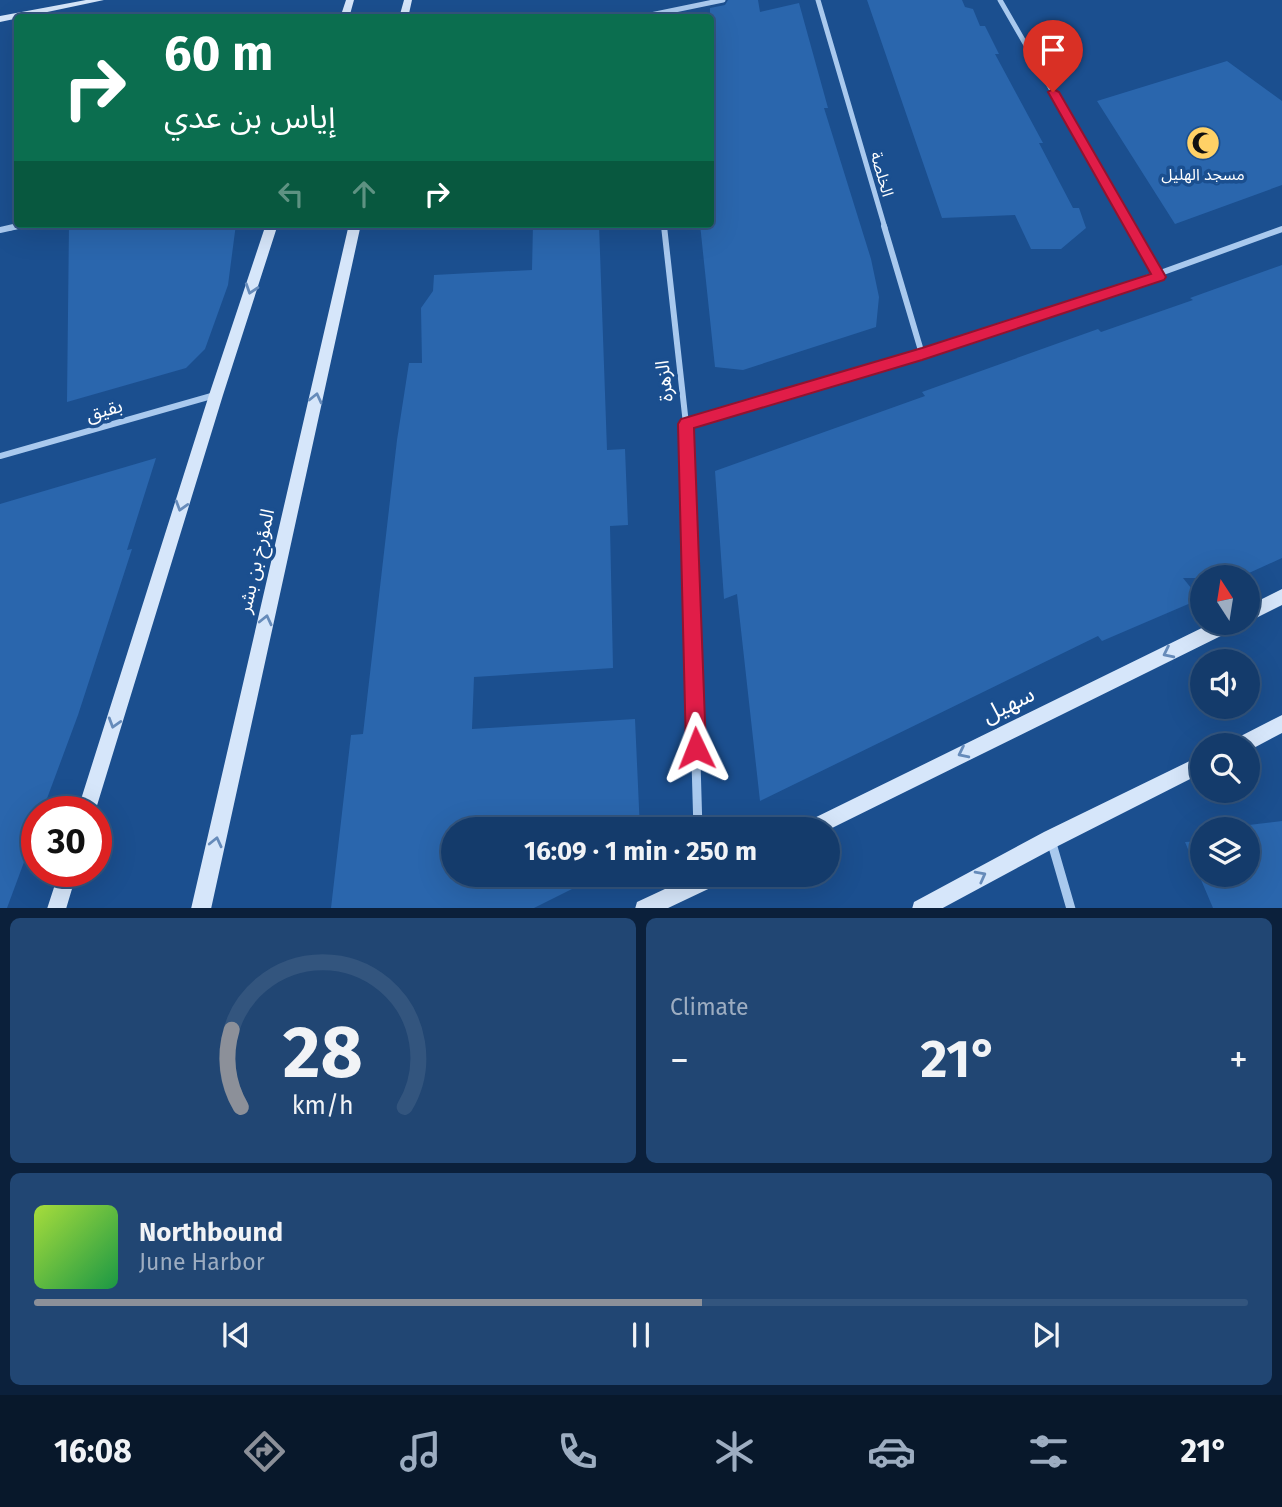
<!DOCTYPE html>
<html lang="en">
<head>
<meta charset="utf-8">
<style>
  :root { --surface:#143b6b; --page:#214673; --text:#f1f3f6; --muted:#9dadc1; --line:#33557e; --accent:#8c9099 }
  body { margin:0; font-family:"Fira Sans","Noto Sans Arabic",sans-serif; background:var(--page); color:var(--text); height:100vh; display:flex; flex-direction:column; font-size:26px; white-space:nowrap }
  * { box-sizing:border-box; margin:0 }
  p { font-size:23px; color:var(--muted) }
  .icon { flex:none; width:38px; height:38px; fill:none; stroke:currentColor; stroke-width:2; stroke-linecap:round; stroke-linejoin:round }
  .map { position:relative; height:908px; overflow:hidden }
  .drawer { display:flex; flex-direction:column; gap:10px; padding:10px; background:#0b203b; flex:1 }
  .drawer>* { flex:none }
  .banner { position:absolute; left:14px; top:14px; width:700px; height:214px; border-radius:7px; box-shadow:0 7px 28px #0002,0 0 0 2px var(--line); background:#0b6e4f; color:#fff; overflow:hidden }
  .needle { width:46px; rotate:348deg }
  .tools { position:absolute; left:1190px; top:565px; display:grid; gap:14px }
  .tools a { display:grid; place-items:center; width:70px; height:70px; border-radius:50%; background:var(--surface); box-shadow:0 7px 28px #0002,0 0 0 2px var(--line); font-size:35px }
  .speed { position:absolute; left:21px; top:796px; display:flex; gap:14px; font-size:35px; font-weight:700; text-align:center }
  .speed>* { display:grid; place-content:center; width:91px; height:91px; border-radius:50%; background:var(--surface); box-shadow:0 7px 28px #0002,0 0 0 2px var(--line); line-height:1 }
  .speed .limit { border:10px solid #d22; background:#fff; color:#111 }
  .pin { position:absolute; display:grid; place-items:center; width:60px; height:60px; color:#fff; margin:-72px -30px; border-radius:50% 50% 50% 0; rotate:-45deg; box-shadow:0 0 7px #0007 }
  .pin .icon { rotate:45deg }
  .me { position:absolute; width:77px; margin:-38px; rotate:358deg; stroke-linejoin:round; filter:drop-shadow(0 0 5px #0008) }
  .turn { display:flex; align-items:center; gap:24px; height:147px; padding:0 35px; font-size:32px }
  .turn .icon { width:91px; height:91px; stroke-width:2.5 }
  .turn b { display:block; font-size:49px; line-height:60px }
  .lanes { display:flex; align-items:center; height:66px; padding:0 35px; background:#0003; justify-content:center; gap:35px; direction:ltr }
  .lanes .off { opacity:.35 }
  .big { font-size:52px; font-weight:700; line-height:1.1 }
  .drawer .tile { flex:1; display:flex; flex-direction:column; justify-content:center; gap:10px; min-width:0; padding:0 24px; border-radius:10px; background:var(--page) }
  .drawer .dial { align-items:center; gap:0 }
  .dial svg { height:182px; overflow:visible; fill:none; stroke:var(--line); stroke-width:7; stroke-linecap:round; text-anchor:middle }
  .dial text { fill:var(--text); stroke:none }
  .song { display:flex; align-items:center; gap:21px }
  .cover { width:84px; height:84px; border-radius:10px; background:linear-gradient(135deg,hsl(80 70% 55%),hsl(140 70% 35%)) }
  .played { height:7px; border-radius:4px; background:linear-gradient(90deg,var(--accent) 55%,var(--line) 55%) }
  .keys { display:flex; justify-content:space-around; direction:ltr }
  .heat { display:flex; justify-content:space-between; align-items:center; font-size:38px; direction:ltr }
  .drawer .tiles { flex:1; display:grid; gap:10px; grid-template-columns:1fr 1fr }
  .tile:last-child { grid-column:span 2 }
  .trip { position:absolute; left:441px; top:817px; width:399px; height:70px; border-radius:35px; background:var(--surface); box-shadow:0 7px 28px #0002,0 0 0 2px var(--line); font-weight:700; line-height:70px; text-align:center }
  .tabs { display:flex; height:112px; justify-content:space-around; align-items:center; background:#08182b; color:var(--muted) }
  .tabs .icon { width:49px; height:49px }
  .tabs .on { color:var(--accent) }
  .tabs b { font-size:32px; color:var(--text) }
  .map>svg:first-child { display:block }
  .building { fill:#2a66ad }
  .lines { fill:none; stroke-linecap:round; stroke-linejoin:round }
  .street-far2 { stroke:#a9c9ee; stroke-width:5 }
  .street-far1 { stroke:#a9c9ee; stroke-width:6 }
  .street { stroke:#a9c9ee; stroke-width:9 }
  .secondary { fill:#d6e6fa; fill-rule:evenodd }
  .oneway { stroke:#668bba }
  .route { fill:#e11d48; stroke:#92132f; stroke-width:2 }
  .labels { text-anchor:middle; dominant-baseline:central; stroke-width:7; stroke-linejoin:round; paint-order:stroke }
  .far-street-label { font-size:16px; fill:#fff; stroke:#1b4f8f }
  .far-poi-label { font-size:16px; fill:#fff; stroke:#1b4f8f }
  .street-label { font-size:19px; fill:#fff; stroke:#1b4f8f }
  .near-street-label { font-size:23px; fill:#fff; stroke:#1b4f8f }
</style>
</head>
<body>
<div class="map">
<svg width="1282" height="909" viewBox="0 0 1282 909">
  <rect width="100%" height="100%" fill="#1b4f8f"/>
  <path class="building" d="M 728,0 L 758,0 L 760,12 L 799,3 L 828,108 L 824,108 L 871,259 L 879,297 L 876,327 L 743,370 L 715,367 L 700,224 L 710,224 L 710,8 L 725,5 Z
    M 867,0 L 962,0 L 965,7 L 973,9 L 980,26 L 985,26 L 999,54 L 995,54 L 1043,143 L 1039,143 L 1073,208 L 1079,208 L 1086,228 L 1061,249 L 1031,249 L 1015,215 L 942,218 Z
    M 1227,61 L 1282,101 L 1282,185 L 1175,224 L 1097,101 Z
    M 69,224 L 236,224 L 228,285 L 205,349 L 186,368 L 67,402 Z
    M 533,224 L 599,224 L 607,450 L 625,449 L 628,525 L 610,526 L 613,668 L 474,677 L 472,729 L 635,719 L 640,830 L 453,830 L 453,875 L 600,875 L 534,908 L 331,908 L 351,735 L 363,734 L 397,440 L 409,363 L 422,363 L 421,308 L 433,291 L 434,275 L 532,270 Z
    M 1282,265 L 1282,558 L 1238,578 L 1183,578 L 1200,599 L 1102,641 L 1098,636 L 760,801 L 737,594 L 724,599 L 715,471 L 925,396 L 922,392 L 1098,329 L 1101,332 L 1193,300 L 1190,298 Z
    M 156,458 L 127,550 L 132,549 L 78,715 L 42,812 L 37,812 L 37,827 L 7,908 L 0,908 L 0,504 Z
    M 1282,821 L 1282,908 L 1213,908 L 1185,842 L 1202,841 L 1202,875 L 1248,875 L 1248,830 L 1223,828 Z"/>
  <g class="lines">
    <path class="street-far2" d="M 818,0 L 885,228
      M 1000,0 L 1131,228
      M 636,18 L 723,0
      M 664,224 L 664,228
      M 10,228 L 27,224"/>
    <path class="street-far1" d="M 664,226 L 686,424 L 689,524
      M 884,226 L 922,354
      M 1130,226 L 1159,277
      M 0,230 L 18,226
      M 686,424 L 1061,309 L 1282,229
      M 0,456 L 215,395"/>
    <path class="street" d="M 689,522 L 698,830
      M 1051,840 L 1071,909"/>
    <path class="secondary" d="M 86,0 L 104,0 L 0,22 L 0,16 Z
      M 346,0 L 354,0 L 349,18 L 340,18 Z
      M 404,0 L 412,0 L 408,18 L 399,18 Z
      M 266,224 L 278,224 L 223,395 L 95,812 L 77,812 L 209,395 Z
      M 349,224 L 361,224 L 211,909 L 191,909 Z
      M 1282,589 L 1282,605 L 1248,622 L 1248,606 Z
      M 1212,623 L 1237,623 L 1235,629 L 828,830 L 799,830 L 802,824 Z
      M 1282,715 L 1282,733 L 1248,751 L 1248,746 L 1231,746 L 1233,740 Z
      M 1202,755 L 1202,773 L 1058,846 L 941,909 L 912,909 L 914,902 L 1044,832 Z
      M 59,872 L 77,872 L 66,909 L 47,909 Z
      M 695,875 L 725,875 L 723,882 L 666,909 L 635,909 L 637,902 Z"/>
  </g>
  <defs><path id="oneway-chevron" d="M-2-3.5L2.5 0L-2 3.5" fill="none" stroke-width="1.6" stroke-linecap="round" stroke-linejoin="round" transform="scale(1.75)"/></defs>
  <g class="oneway">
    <use href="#oneway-chevron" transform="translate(251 289) rotate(108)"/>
    <use href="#oneway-chevron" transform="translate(316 398) rotate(-77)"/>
    <use href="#oneway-chevron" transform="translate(181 506) rotate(107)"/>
    <use href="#oneway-chevron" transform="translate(266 620) rotate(-77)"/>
    <use href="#oneway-chevron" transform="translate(1168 653) rotate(154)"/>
    <use href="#oneway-chevron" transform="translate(114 723) rotate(107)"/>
    <use href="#oneway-chevron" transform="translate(963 753) rotate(154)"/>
    <use href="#oneway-chevron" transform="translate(216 842) rotate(-77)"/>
    <use href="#oneway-chevron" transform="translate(981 876) rotate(-28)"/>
  </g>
  <path class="route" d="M 1053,89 L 1059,92 L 1166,277 L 1164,280 L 922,360 L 694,428 L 706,748 L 703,755 L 696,758 L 689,755 L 686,748 L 678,424 L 681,419 L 922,348 L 1151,274 L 1048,92 Z"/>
  <defs>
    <g id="mosque-disc" transform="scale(1.75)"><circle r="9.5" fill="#ffd166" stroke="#1b4f8f"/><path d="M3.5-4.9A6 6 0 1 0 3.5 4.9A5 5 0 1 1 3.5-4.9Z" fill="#111"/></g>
  </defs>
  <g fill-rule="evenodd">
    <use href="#mosque-disc" x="1203" y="143"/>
  </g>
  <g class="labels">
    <g class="far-street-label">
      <text transform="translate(882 174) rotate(74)">الخلصة</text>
    </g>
    <g class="far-poi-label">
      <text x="1203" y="174">مسجد الهليل</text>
    </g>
    <g class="street-label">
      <text transform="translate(664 381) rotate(-96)">الزهرة</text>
      <text transform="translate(104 410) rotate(-16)">بقيق</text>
      <text transform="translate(256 561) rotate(-77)">المؤرخ بن بشر</text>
    </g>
    <g class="near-street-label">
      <text transform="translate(1008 704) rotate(-26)">سهيل</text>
    </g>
  </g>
</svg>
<div class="tools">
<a><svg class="needle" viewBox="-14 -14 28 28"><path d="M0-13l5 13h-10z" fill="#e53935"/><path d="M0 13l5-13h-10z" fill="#9dadc1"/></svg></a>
<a><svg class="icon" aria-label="sound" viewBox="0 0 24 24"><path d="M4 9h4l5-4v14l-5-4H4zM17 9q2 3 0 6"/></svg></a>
<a><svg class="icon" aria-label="search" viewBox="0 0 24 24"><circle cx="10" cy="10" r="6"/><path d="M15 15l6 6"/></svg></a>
<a><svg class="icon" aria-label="layers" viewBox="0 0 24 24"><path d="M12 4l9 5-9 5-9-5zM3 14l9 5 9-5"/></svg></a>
</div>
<div class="speed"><div class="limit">30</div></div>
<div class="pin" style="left:1053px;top:92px;background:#d93025"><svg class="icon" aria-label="arrive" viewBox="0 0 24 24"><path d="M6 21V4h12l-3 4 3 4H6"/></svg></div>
<svg class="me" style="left:696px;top:748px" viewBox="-20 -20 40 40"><path d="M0-17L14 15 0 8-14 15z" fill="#e11d48" stroke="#fff" stroke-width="4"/></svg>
<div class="trip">16:09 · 1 min · 250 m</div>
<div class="banner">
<div class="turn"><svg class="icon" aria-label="right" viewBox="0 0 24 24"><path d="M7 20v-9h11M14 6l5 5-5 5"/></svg><div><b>60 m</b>إياس بن عدي</div></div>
<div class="lanes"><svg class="icon off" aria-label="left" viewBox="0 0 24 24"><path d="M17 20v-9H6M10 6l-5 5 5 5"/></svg><svg class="icon off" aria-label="ahead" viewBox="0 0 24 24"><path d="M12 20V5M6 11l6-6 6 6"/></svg><svg class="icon" aria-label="right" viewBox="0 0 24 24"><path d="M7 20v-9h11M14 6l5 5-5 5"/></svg></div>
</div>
</div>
<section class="drawer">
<div class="tiles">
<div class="tile dial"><svg viewBox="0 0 100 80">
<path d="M14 69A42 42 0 1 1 86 69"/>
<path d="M14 69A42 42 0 0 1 10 35" stroke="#8c9099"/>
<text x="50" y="56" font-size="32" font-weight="700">28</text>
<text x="50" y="72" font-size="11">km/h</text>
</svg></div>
<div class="tile"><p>Climate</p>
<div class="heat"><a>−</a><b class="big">21°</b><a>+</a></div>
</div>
<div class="tile">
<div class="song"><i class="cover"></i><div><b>Northbound</b><p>June Harbor</p></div></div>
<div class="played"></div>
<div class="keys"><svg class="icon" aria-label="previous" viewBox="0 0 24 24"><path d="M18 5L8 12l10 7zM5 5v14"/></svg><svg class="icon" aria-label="pause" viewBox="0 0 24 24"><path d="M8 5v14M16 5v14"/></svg><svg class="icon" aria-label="next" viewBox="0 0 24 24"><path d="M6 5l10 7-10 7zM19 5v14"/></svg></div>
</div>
</div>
</section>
<nav class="tabs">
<b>16:08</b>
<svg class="icon on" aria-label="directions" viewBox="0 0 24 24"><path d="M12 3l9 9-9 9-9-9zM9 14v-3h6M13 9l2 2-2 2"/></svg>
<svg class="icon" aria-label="music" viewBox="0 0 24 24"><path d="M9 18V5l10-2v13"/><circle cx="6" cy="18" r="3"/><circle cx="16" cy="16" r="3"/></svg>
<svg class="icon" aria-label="phone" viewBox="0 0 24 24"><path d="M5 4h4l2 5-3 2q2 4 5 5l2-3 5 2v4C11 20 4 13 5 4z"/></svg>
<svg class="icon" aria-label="climate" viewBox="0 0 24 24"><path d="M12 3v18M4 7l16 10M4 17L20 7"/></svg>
<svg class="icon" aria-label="car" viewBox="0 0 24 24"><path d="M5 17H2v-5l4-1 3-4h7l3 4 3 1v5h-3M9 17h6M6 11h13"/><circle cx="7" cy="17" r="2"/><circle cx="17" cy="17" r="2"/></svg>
<svg class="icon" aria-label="filters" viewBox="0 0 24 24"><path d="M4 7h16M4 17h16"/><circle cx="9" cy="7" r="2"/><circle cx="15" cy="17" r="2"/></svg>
<b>21°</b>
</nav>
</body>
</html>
